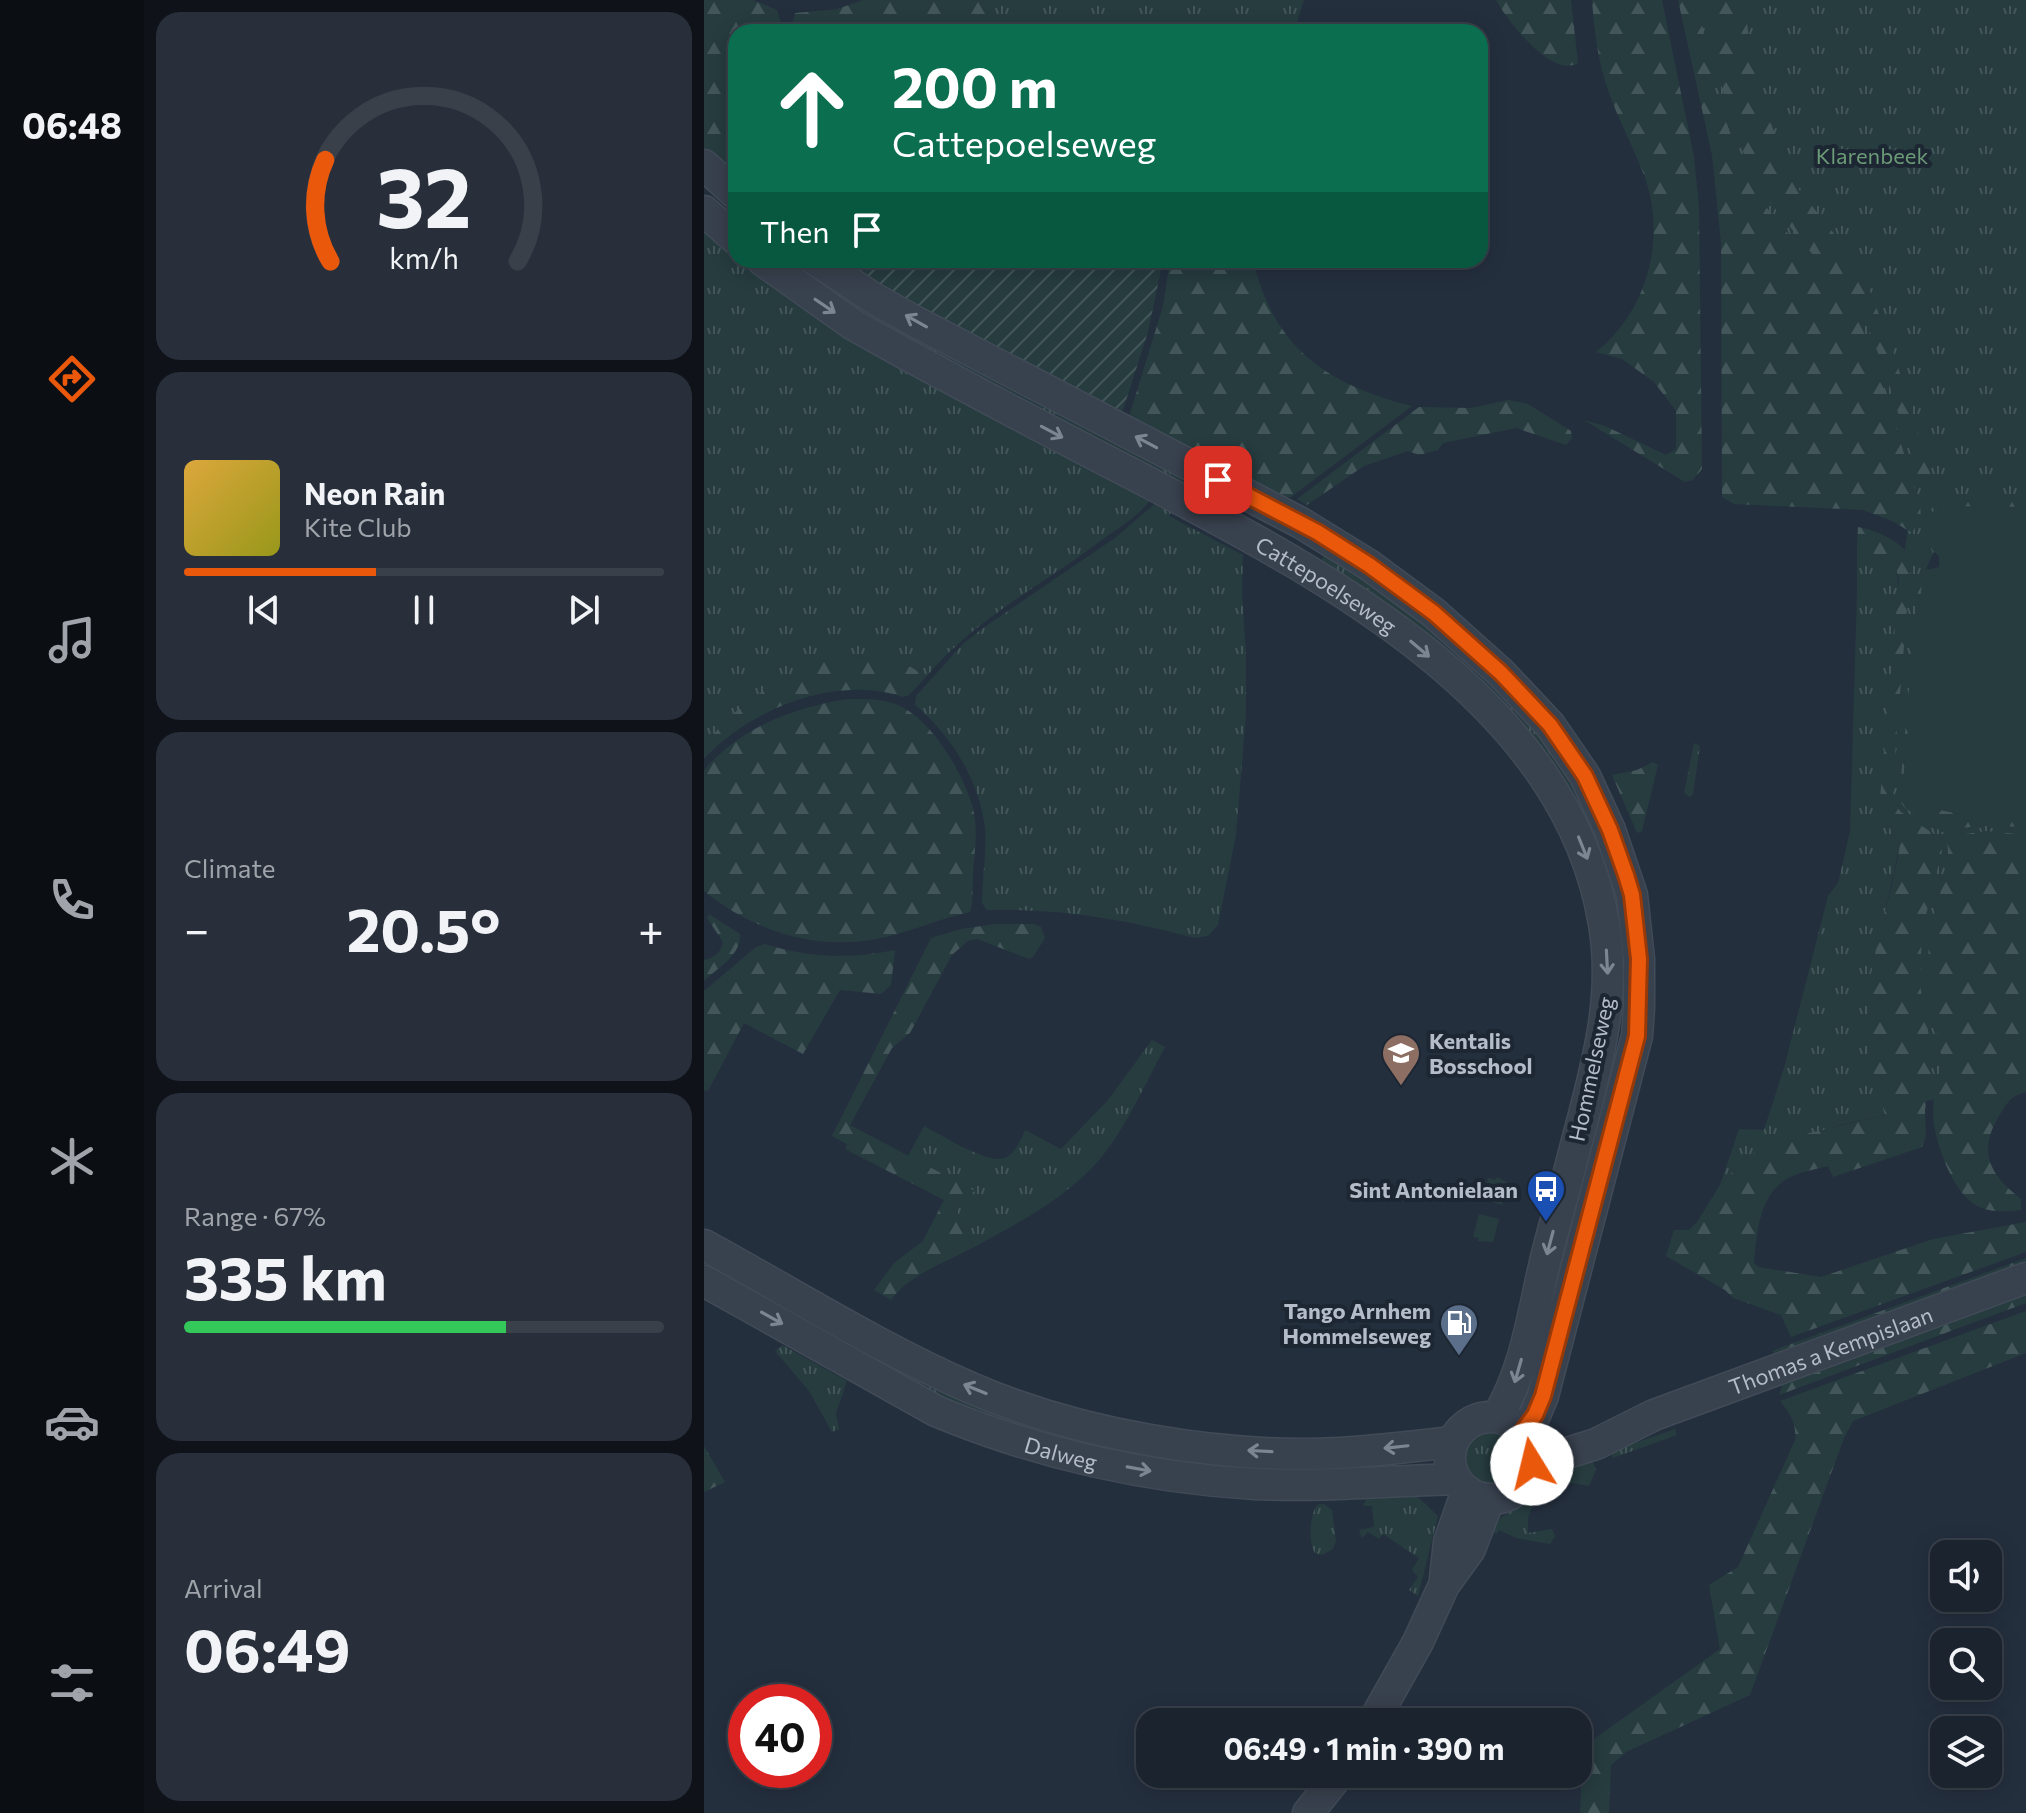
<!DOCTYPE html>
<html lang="en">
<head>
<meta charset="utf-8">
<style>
  :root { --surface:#1b232e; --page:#282f3a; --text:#f1f3f6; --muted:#a0a4aa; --line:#39404a; --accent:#ea580c }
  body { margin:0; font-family:Commissioner,sans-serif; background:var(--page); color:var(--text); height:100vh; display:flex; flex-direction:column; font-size:30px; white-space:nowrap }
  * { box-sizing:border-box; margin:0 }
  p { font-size:26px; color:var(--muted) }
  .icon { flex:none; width:44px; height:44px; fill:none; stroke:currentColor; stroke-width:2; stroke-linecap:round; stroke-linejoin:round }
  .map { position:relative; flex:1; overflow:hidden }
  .panel { display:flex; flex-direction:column; gap:12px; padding:12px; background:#0f1319; width:560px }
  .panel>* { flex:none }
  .banner { position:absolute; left:24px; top:24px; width:760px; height:244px; border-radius:24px; box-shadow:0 4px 20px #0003,0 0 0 2px var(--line); background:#0b6e4f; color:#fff; overflow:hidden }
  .controls { position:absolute; left:1226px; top:1540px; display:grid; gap:16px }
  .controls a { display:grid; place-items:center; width:72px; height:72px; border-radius:16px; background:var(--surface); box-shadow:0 4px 20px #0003,0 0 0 2px var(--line); font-size:40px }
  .speed { position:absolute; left:24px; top:1684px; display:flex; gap:16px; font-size:40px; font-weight:700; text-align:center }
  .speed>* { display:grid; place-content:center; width:104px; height:104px; border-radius:50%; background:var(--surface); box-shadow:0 4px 20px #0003,0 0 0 2px var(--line); line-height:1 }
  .speed .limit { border:12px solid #d22; background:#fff; color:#111 }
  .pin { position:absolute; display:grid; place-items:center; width:68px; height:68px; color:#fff; margin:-34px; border-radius:16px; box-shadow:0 4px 12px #0006 }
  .me { position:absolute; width:88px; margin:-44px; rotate:351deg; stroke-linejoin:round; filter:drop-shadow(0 0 6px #0008) }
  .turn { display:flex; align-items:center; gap:28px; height:168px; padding:0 32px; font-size:36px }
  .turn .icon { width:104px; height:104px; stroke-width:2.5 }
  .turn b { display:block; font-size:56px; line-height:68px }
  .then { display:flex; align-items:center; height:76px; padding:0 32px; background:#0003; gap:16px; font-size:30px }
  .big { font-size:60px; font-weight:700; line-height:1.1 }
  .panel .tile { flex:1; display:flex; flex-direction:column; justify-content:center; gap:12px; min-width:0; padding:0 28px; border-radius:24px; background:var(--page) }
  .panel .dial { align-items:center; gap:0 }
  .dial svg { height:208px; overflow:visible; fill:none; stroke:var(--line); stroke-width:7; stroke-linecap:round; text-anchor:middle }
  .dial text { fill:var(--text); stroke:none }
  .song { display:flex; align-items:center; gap:24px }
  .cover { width:96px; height:96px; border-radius:12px; background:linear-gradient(135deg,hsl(40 70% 55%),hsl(60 70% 35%)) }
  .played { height:8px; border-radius:4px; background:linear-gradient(90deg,var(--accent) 40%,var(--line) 40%) }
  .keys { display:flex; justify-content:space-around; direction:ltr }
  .heat { display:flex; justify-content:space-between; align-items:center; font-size:44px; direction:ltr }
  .charge { height:12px; border-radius:6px; background:linear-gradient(90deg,#34c759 67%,var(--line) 0) }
  .trip { position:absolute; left:432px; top:1708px; width:456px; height:80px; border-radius:24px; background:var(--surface); box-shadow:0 4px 20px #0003,0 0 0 2px var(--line); font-weight:700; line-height:80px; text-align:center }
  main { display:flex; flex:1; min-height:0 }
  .dock { display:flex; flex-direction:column; width:144px; justify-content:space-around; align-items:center; background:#0b0e12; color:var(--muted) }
  .dock .icon { width:56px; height:56px }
  .dock .current { color:var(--accent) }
  .dock b { font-size:36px; color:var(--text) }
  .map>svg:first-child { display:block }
  .grass { fill:url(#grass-tufts) }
  .forest { fill:url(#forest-firs) }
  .garden { fill:url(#garden-furrows) }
  .pitch { fill:#263c3f }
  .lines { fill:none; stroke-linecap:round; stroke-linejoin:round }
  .minor-casing { stroke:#414a57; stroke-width:33 }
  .minor { stroke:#38414e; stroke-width:30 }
  .oneway { stroke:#7c8592 }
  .route-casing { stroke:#983908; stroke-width:20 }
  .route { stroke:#ea580c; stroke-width:14 }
  .labels { text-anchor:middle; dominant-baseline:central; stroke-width:8; stroke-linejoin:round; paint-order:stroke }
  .park-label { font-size:22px; fill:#6b9a76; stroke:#1d2633 }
  .street-label { font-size:22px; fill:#b4bcc9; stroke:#1d2633 }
  .poi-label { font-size:22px; font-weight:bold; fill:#b4bcc9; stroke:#1d2633; text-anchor:end }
</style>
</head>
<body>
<main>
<nav class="dock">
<b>06:48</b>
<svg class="icon current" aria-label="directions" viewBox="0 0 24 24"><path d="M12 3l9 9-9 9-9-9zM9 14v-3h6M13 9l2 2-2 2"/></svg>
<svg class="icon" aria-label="music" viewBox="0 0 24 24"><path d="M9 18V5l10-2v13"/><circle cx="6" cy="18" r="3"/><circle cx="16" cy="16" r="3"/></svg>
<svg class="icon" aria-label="phone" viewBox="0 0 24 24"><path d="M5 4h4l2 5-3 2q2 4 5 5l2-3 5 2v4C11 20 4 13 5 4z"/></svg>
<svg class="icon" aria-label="climate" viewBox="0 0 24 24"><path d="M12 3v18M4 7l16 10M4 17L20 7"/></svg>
<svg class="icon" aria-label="car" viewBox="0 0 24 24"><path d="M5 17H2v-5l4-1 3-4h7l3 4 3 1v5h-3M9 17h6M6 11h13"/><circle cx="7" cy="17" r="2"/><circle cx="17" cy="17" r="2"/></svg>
<svg class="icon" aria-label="filters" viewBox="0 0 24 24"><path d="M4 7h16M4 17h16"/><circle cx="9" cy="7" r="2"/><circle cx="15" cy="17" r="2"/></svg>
</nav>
<section class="panel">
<div class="tile dial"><svg viewBox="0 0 100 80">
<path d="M14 69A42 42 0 1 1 86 69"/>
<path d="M14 69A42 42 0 0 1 12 30" stroke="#ea580c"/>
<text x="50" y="56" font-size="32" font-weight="700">32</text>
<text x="50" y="72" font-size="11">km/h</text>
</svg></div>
<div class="tile">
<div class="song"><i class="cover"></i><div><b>Neon Rain</b><p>Kite Club</p></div></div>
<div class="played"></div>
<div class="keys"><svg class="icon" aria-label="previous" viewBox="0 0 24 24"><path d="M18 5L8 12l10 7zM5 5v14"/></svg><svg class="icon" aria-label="pause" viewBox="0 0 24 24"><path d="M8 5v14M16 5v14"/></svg><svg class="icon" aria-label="next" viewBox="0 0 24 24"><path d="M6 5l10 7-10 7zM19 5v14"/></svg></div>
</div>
<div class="tile"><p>Climate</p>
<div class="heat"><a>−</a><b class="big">20.5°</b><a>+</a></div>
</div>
<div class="tile"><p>Range · 67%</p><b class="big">335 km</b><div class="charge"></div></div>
<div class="tile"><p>Arrival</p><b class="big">06:49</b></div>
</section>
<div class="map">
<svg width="1322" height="1813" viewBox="0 0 1322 1813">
  <defs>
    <pattern id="grass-tufts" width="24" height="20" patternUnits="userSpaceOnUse" patternTransform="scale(2)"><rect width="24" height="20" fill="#263c3f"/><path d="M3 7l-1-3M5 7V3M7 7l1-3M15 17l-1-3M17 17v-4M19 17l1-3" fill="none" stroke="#435659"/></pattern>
    <pattern id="forest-firs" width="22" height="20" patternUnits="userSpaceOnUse" patternTransform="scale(2)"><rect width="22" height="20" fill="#263c3f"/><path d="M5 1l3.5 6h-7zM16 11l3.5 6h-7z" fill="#435659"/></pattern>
    <pattern id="garden-furrows" width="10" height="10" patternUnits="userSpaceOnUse" patternTransform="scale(2)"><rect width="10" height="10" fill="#263c3f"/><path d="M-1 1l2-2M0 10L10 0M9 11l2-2" fill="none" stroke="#435659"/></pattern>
  </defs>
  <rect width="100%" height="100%" fill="#242f3e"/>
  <path class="grass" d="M 289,0 L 600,0 L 590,32 L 277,32 Z
    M 978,0 L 1322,0 L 1322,503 L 1232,547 L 1217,580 L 1322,823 L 1322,1085 L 1183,1107 L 1199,841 L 1178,816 L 1196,844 L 1168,971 L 1164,1045 L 1181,1115 L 1136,1125 L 1042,1158 L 1016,1185 L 1035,1129 L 1060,1130 L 1080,1068 L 1124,896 L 1134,883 L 1146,831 L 1153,593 L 1153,543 L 1192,569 L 1195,591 L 1204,529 L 1025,244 L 1012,149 Z
    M 0,227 L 32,251 L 32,260 L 43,260 L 82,291 L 447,499 C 435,516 413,529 395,542 C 336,587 270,619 222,677 L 206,667 L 142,654 L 76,683 L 37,707 L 0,743 Z
    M 73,260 L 101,260 L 540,505 L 534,519 L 230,359 Z
    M 454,501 L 470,507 L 465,516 L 539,555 L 538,591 L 542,656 L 542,714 L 532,835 L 514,925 L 504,936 L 490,938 C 422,919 354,908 283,910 L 278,903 C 278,878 283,853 281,828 C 276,782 247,734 211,705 L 212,696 L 259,644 L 279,628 L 411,538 Z
    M 623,549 L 738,631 L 847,740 L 910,862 L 898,866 L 872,810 L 615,565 Z
    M 448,1040 L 461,1047 C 441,1084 423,1126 396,1159 C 362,1198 315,1223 270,1247 L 249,1203 L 270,1191 L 204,1156 L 220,1126 C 238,1135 286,1167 303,1157 C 312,1152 317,1139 321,1130 L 357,1149 L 404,1100 Z
    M 793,1177 L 804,1183 L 798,1205 L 779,1199 L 784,1178 L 792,1180 Z
    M 775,1214 L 795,1219 L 789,1242 L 774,1241 L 775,1238 L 769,1237 Z
    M 78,1345 L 143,1381 L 132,1413 L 135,1429 L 128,1432 L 105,1391 L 71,1351 Z
    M 215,1374 L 317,1418 L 321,1430 L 208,1386 Z
    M757 1457a31 31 0 1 1 62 0a31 31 0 1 1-62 0Z
    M 971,1429 L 973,1435 L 909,1458 L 906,1451 L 926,1439 L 934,1442 Z
    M 888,1459 L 892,1470 L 885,1486 C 867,1482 854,1480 838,1492 L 838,1487 L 845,1475 Z
    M 714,1497 L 734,1516 L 714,1596 L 705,1590 L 714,1577 L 708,1570 L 715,1558 L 679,1534 L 675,1539 L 664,1532 L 658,1538 L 655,1530 L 670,1527 L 668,1506 L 659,1506 L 663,1498 Z
    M 831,1499 L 824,1518 L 824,1533 L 848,1529 L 851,1536 L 846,1544 L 812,1538 L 795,1530 L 792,1534 L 788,1531 L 796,1518 Z
    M 620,1504 L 628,1510 L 632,1541 L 629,1549 L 618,1555 L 611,1553 C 604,1542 606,1515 613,1505 Z"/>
  <path class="forest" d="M 0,0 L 49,0 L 73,10 L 80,32 L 32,32 L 32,179 L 0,148 Z
    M 159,0 L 289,0 L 277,32 L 95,32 L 89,21 L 91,13 L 133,9 Z
    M 792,0 L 867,0 L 874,63 C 848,79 803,20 792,0 Z
    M 888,0 L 958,0 L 990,157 L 995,208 L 998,469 L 989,480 L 981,482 L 880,420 L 901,426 L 962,455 L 972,449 L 972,411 L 950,382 L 918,359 L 892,352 C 944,311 963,237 940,175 C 929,146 914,119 904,90 C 894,61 890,30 888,0 Z
    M 974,0 L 993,0 L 1011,90 L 1034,155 L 1058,202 L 1155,320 L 1175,373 L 1216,505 L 1217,517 L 1209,531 L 1205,531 L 1188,521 L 1159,510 L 1030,504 L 1018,497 L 1017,243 L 1008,155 Z
    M 1000,0 L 1041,0 C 1044,57 1062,115 1084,167 L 1088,167 L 1092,186 L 1147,255 L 1166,291 L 1191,357 L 1232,493 L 1236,499 L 1224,509 L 1181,371 L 1160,317 L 1063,199 L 1039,152 L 1018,88 Z
    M 466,260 L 549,260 C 570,349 623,384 708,406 L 587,497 L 576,497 L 425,417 L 459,306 Z
    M 804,400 L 824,404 L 867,431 L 868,438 L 862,445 L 812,428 L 739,443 L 734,450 L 715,455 L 704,451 L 660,466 L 603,505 L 593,499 L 715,407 L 767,408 Z
    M 1322,493 L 1322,589 L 1261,576 L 1229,551 L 1225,540 L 1226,515 L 1239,500 Z
    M 1154,527 C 1172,530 1201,542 1207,561 L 1188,791 L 1191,805 L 1197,812 L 1233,836 L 1238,851 L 1218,931 L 1216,985 L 1229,1059 L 1221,1110 L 1222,1136 L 1218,1147 L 1129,1177 L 1124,1166 C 1112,1169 1097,1172 1086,1177 C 1055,1193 1053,1232 1050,1263 L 1055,1267 L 1117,1277 L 1229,1239 L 1322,1222 L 1322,1252 L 1087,1337 L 1077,1315 L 1029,1298 L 1021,1290 L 962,1256 L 970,1230 L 985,1230 L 993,1222 L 1016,1185 L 1042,1158 L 1072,1141 L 1181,1115 C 1175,1092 1166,1067 1164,1043 C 1157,975 1186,910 1196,844 L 1178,816 L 1176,798 L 1195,580 L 1192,569 L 1153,543 Z
    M 1223,569 L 1233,576 L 1322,762 L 1322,828 L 1282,824 L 1238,832 L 1201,808 L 1195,800 L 1216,570 Z
    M 142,654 L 207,667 L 222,677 L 205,695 L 199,697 C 132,674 46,709 0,759 L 0,743 C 12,732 23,719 36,708 C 59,688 112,658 142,654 Z
    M 143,699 C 161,699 181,698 198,707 C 230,723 263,779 270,813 C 274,834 270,854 269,875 C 268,888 270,900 266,912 C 234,919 204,933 172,939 C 110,951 48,930 0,891 L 0,770 C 38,727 88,708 143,699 Z
    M 990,743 L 996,746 L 989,794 L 986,797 L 980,793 Z
    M 949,762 L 954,765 L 938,831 L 933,833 L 908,775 L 933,770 Z
    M 1282,831 L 1322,835 L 1322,1092 C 1309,1095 1305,1100 1298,1111 C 1273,1149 1283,1173 1317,1199 L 1317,1210 C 1301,1212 1283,1213 1270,1204 C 1247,1189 1229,1138 1229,1112 C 1229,1093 1237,1075 1237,1058 C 1237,1046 1233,1033 1231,1022 C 1226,992 1222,961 1226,931 C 1230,904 1252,862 1241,837 Z
    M 5,914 L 36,934 C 38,954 14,968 0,981 L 0,960 C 10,958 17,953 19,942 L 3,918 Z
    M 292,924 L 330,924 L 337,927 L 341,938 L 329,957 L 325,959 L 273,939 L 264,941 L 248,955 L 206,1033 L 188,1048 L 146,1125 L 271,1191 L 249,1203 L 270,1247 C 241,1263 207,1273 187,1300 L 170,1290 L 190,1263 L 219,1241 L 240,1200 L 141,1149 L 143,1144 L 128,1136 L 227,938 L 257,929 Z
    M 61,944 C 104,958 148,959 191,950 L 187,985 L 177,994 L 136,990 L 99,1054 L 40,1023 L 4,1091 L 0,1090 L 0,991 L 52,947 Z
    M 1322,1258 L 1322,1264 L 1073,1356 L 1068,1351 Z
    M 1322,1292 L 1322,1303 L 1075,1395 L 1079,1383 Z
    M 1322,1311 L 1322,1353 L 1149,1421 L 1140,1438 L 1046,1695 L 922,1752 L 907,1765 L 905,1813 L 876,1813 L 878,1769 L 883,1744 L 1016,1649 L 1005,1585 L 1034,1567 L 1091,1440 C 1093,1423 1085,1412 1076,1401 Z
    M 0,1446 L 21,1482 L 0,1492 Z"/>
  <path class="garden" d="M 143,260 L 459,260 L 444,332 L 418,413 L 217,312 L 141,265 Z"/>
  <path class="pitch" d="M 1236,506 L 1322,507 L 1322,820 L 1255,814 L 1197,802 L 1218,581 L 1223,570 L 1235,567 Z"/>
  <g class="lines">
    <g class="minor-casing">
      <g id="minor">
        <path d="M 0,165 L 32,194"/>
        <path d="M 0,211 L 32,239"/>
        <path id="s1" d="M 58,260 L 148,324 L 198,352 C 277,395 356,437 436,478 C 618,574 863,699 900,924 C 914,1005 888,1082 868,1160 C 860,1193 850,1225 842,1258 C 829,1311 822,1370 793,1417"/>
        <path d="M 112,260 L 166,296 L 212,322 L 597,523 L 665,565 L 730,613 L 797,673 L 846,725 L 881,776 L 906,830 L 928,895 L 935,959 L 935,1008 L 933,1036 L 839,1396 L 831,1415 L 819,1431"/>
        <path d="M 0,1245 C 88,1293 175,1348 267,1388 C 376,1435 517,1459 635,1453 C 673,1451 711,1446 749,1442"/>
        <path id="s2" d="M 0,1281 L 232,1411 C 332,1453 443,1478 551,1484 C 618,1487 685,1481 752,1479"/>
        <circle cx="787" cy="1458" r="41"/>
        <path id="s3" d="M 828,1464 L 892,1444 L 950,1415 L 1322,1278"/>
        <path d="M 741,1578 L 745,1542 L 763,1491"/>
        <path d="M 669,1722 L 714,1642 L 740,1585 L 766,1549 L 785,1499"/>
        <path d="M 604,1813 L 635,1774"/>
      </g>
    </g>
    <use href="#minor" class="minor"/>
  </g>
  <defs><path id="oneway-shaft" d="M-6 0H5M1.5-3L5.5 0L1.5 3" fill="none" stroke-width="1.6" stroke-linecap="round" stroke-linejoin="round" transform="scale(2)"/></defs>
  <g class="oneway">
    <use href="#oneway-shaft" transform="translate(121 306) rotate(34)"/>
    <use href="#oneway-shaft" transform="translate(212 321) rotate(-151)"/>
    <use href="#oneway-shaft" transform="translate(348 432) rotate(28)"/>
    <use href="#oneway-shaft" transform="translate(442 442) rotate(-152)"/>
    <use href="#oneway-shaft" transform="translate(716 649) rotate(40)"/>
    <use href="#oneway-shaft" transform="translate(879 848) rotate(68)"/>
    <use href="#oneway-shaft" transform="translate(903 962) rotate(87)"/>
    <use href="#oneway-shaft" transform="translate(846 1243) rotate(105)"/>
    <use href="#oneway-shaft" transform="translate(68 1318) rotate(29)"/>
    <use href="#oneway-shaft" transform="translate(814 1371) rotate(106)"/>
    <use href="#oneway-shaft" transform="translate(271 1389) rotate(-158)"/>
    <use href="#oneway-shaft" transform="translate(692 1447) rotate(174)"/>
    <use href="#oneway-shaft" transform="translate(556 1451) rotate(-177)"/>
    <use href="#oneway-shaft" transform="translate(435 1469) rotate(10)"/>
  </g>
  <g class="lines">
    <g class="route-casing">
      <path id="route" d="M 514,480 L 613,532 L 665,565 L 730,613 L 797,673 L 846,725 L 881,776 L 906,830 L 922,875 L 928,895 L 935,959 L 933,1036 L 839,1396 L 831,1415 L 819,1431 L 827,1447 L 828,1464"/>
    </g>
    <use href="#route" class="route"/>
  </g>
  <defs>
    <g id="school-pin" transform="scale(2)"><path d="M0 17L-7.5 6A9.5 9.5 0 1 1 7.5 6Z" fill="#8d6e63" stroke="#1d2633"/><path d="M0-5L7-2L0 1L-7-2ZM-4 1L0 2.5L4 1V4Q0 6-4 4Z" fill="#fff"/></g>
    <g id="bus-pin" transform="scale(2)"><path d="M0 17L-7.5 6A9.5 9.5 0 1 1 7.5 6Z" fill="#1a4fb4" stroke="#1d2633"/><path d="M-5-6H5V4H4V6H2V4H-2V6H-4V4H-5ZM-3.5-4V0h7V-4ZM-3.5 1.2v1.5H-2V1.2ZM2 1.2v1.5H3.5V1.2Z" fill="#fff"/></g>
    <g id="fuel-pin" transform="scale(2)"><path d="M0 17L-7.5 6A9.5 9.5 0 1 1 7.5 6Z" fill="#5c6f8a" stroke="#1d2633"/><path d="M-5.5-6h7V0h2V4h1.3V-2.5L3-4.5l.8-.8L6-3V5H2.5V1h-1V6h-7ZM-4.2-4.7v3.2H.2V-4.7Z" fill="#fff"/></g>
  </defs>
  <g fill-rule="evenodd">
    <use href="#school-pin" x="697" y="1053"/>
    <use href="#bus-pin" x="842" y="1189"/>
    <use href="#fuel-pin" x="755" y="1323"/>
  </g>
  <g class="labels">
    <g class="park-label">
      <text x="1168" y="155">Klarenbeek</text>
    </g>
    <g class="street-label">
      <text stroke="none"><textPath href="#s1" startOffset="652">Cattepoelseweg</textPath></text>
      <text transform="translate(887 1069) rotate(-78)">Hommelseweg</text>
      <text stroke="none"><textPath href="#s3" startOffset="320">Thomas a Kempislaan</textPath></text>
      <text stroke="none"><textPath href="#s2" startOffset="398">Dalweg</textPath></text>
    </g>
    <g class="poi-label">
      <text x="725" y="1040" text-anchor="start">Kentalis<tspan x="725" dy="25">Bosschool</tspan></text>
      <text x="814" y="1189">Sint Antonielaan</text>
      <text x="727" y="1310">Tango Arnhem<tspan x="727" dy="25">Hommelseweg</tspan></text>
    </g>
  </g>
</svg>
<div class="controls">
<a><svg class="icon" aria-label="sound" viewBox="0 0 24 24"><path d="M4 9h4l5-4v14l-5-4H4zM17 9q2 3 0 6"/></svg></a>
<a><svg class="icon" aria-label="search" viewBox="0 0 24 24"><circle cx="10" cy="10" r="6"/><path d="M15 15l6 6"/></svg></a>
<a><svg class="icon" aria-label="layers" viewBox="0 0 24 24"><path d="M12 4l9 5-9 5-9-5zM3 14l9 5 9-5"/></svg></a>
</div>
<div class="speed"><div class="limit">40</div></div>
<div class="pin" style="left:514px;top:480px;background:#d93025"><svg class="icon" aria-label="arrive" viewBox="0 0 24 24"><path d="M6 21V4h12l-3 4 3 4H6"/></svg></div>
<svg class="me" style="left:828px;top:1464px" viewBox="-20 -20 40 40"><circle r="19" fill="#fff"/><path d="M0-13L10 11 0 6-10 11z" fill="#ea580c"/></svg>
<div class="trip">06:49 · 1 min · 390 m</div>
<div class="banner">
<div class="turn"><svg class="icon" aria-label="ahead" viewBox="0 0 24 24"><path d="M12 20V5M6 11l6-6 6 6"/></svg><div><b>200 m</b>Cattepoelseweg</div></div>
<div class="then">Then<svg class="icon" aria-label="arrive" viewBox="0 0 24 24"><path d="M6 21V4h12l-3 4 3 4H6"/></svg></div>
</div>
</div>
</main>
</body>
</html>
